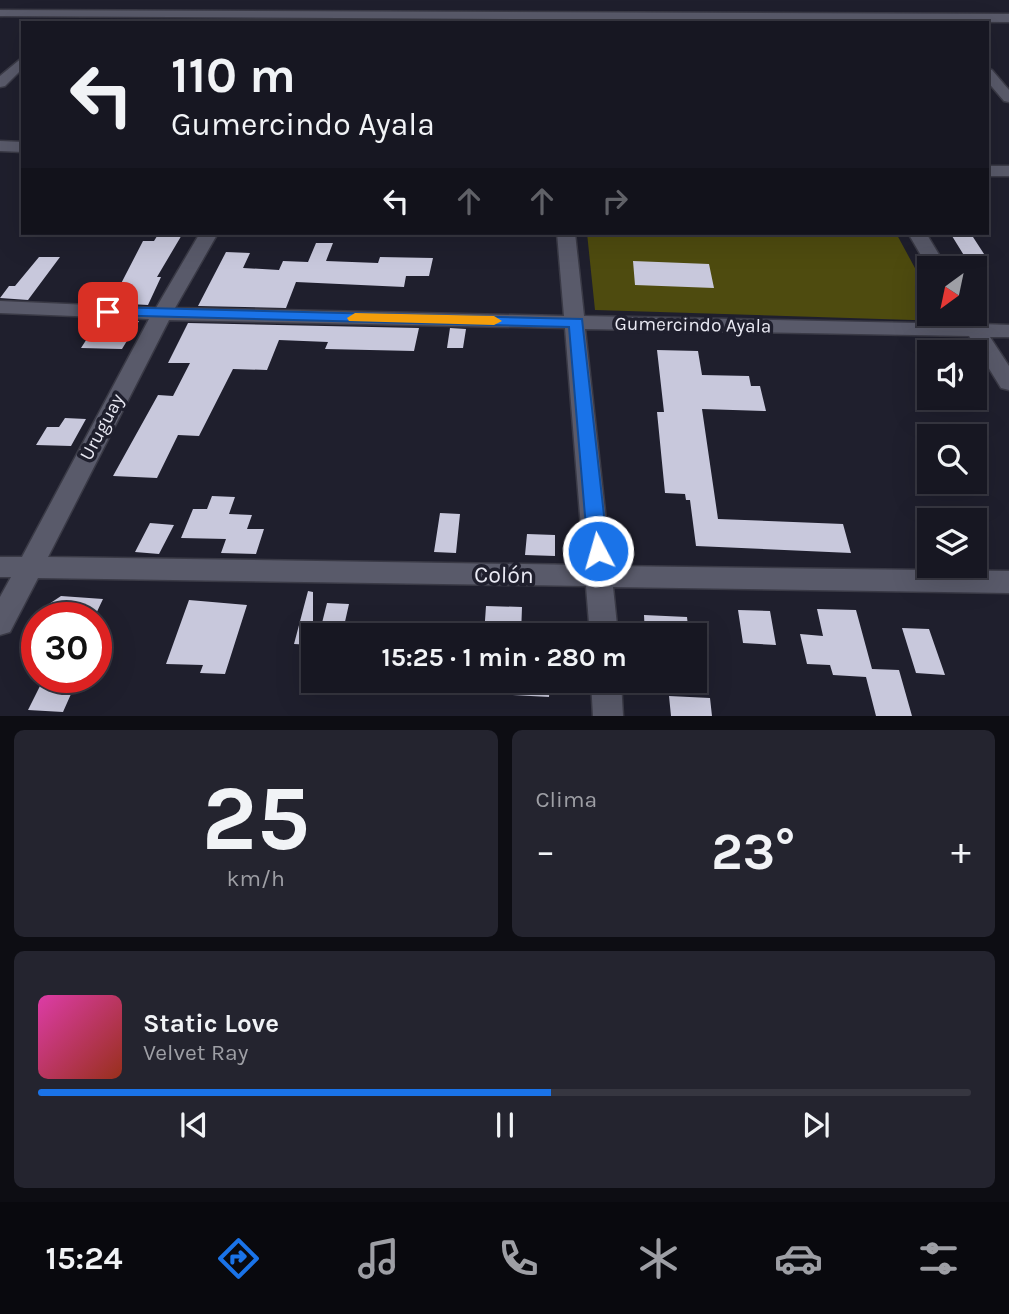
<!DOCTYPE html>
<html lang="es">
<head>
<meta charset="utf-8">
<style>
  :root { --surface:#171722; --page:#24242f; --text:#f1f3f6; --muted:#9e9fa5; --line:#363640; --accent:#1a73e8 }
  body { margin:0; font-family:Karla,sans-serif; background:var(--page); color:var(--text); height:100vh; display:flex; flex-direction:column; font-size:26px; white-space:nowrap }
  * { box-sizing:border-box; margin:0 }
  p { font-size:23px; color:var(--muted) }
  .icon { flex:none; width:38px; height:38px; fill:none; stroke:currentColor; stroke-width:2; stroke-linecap:round; stroke-linejoin:round }
  .map { position:relative; height:716px; overflow:hidden }
  .drawer { display:flex; flex-direction:column; gap:14px; padding:14px; background:#0d0d13; flex:1 }
  .drawer>* { flex:none }
  .hud { position:absolute; left:21px; top:21px; width:968px; height:214px; border-radius:0px; box-shadow:0 7px 28px #0002,0 0 0 2px var(--line); background:#171722; color:var(--text); overflow:hidden }
  .needle { width:46px; rotate:213deg }
  .controls { position:absolute; left:917px; top:256px; display:grid; gap:14px }
  .controls a { display:grid; place-items:center; width:70px; height:70px; border-radius:0px; background:var(--surface); box-shadow:0 7px 28px #0002,0 0 0 2px var(--line); font-size:35px }
  .speed { position:absolute; left:21px; top:602px; display:flex; gap:14px; font-size:35px; font-weight:700; text-align:center }
  .speed>* { display:grid; place-content:center; width:91px; height:91px; border-radius:50%; background:var(--surface); box-shadow:0 7px 28px #0002,0 0 0 2px var(--line); line-height:1 }
  .speed .limit { border:10px solid #d22; background:#fff; color:#111 }
  .pin { position:absolute; display:grid; place-items:center; width:60px; height:60px; color:#fff; margin:-30px; border-radius:14px; box-shadow:0 4px 10px #0006 }
  .me { position:absolute; width:77px; margin:-38px; rotate:354deg; stroke-linejoin:round; filter:drop-shadow(0 0 5px #0008) }
  .turn { display:flex; align-items:center; gap:24px; height:147px; padding:0 35px; font-size:32px }
  .turn .icon { width:91px; height:91px; stroke-width:2.5 }
  .turn b { display:block; font-size:49px; line-height:60px }
  .lanes { display:flex; align-items:center; height:66px; padding:0 35px; background:#0003; justify-content:center; gap:35px; direction:ltr }
  .lanes .off { opacity:.35 }
  .big { font-size:52px; font-weight:700; line-height:1.1 }
  .drawer .tile { flex:1; display:flex; flex-direction:column; justify-content:center; gap:10px; min-width:0; padding:0 24px; border-radius:10px; background:var(--page) }
  .drawer .dial { align-items:center; gap:0 }
  .dial b { font-size:91px; line-height:1 }
  .song { display:flex; align-items:center; gap:21px }
  .cover { width:84px; height:84px; border-radius:10px; background:linear-gradient(135deg,hsl(320 70% 55%),hsl(10 70% 35%)) }
  .played { height:7px; border-radius:4px; background:linear-gradient(90deg,var(--accent) 55%,var(--line) 55%) }
  .keys { display:flex; justify-content:space-around; direction:ltr }
  .heat { display:flex; justify-content:space-between; align-items:center; font-size:38px; direction:ltr }
  .drawer .tiles { flex:1; display:grid; gap:14px; grid-template-columns:1fr 1fr }
  .tile:last-child { grid-column:span 2 }
  .trip { position:absolute; left:301px; top:623px; width:406px; height:70px; border-radius:0px; background:var(--surface); box-shadow:0 7px 28px #0002,0 0 0 2px var(--line); font-weight:700; line-height:70px; text-align:center }
  .tabs { display:flex; height:112px; justify-content:space-around; align-items:center; background:#09090e; color:var(--muted) }
  .tabs .icon { width:49px; height:49px }
  .tabs .on { color:var(--accent) }
  .tabs b { font-size:32px; color:var(--text) }
  .map>svg:first-child { display:block }
  .green { fill:#4e4b0f }
  .building { fill:#c8c8dc }
  .lines { fill:none; stroke-linecap:round; stroke-linejoin:round }
  .minor-casing { stroke:#3a3a46; stroke-width:3 }
  .minor { fill:#595a6a; fill-rule:evenodd }
  .route { fill:#1a73e8; stroke:#114b97; stroke-width:2 }
  .slow { fill:#f59e0b }
  .labels { text-anchor:middle; dominant-baseline:central; stroke-width:7; stroke-linejoin:round; paint-order:stroke }
  .street-label { font-size:19px; fill:#e9e9f3; stroke:#1f1f2d }
  .near-street-label { font-size:23px; fill:#e9e9f3; stroke:#1f1f2d }
</style>
</head>
<body>
<div class="map">
<svg width="1009" height="716" viewBox="0 0 1009 716">
  <rect width="100%" height="100%" fill="#1f1f2d"/>
  <path class="green" d="M 587,233 L 896,233 L 929,294 L 929,313 L 940,313 L 944,321 L 595,310 Z"/>
  <path class="building" d="M 159,233 L 183,233 L 157,277 L 161,277 L 148,305 L 111,303 L 143,241 L 154,241 Z
    M 952,236 L 973,237 L 986,257 L 965,257 Z
    M 316,243 L 333,243 L 326,261 L 378,263 L 380,257 L 433,258 L 429,276 L 406,276 L 404,287 L 296,282 L 286,308 L 198,306 L 226,252 L 250,253 L 243,268 L 279,270 L 283,261 L 308,262 Z
    M 39,257 L 60,257 L 28,300 L 0,298 L 9,286 L 15,286 Z
    M 633,261 L 709,264 L 714,288 L 635,285 Z
    M 99,320 L 139,321 L 122,349 L 81,348 Z
    M 188,323 L 419,328 L 414,351 L 325,349 L 328,342 L 279,340 L 267,370 L 233,369 L 199,436 L 178,435 L 157,478 L 113,476 L 158,395 L 173,396 L 190,363 L 168,363 Z
    M 450,328 L 466,329 L 463,348 L 447,348 Z
    M 657,350 L 698,351 L 702,375 L 749,376 L 751,386 L 760,386 L 766,411 L 702,409 L 718,519 L 843,524 L 851,553 L 696,546 L 690,500 L 686,500 L 685,494 L 665,493 L 657,412 L 664,412 Z
    M 65,418 L 86,419 L 71,446 L 36,445 L 47,427 L 59,427 Z
    M 212,496 L 235,497 L 229,514 L 252,515 L 247,529 L 264,529 L 256,554 L 221,553 L 226,539 L 181,538 L 193,509 L 207,509 Z
    M 440,513 L 460,514 L 456,553 L 434,552 Z
    M 150,523 L 174,525 L 159,554 L 135,552 Z
    M 527,534 L 555,535 L 555,556 L 525,555 Z
    M 308,591 L 313,592 L 313,645 L 294,644 Z
    M 61,596 L 103,599 L 94,618 L 42,618 L 49,604 Z
    M 189,600 L 247,605 L 225,674 L 200,673 L 203,665 L 166,664 Z
    M 327,603 L 349,604 L 342,635 L 319,635 Z
    M 486,606 L 522,607 L 521,635 L 484,635 Z
    M 817,609 L 856,610 L 872,669 L 899,670 L 912,716 L 876,716 L 866,677 L 833,675 L 830,665 L 807,664 L 800,634 L 823,636 Z
    M 738,610 L 770,611 L 776,645 L 743,643 Z
    M 644,615 L 687,617 L 689,635 L 645,635 Z
    M 902,628 L 929,629 L 945,675 L 916,673 Z
    M 493,681 L 550,681 L 549,697 L 493,694 Z
    M 41,684 L 75,685 L 63,712 L 28,710 Z
    M 669,696 L 710,698 L 712,716 L 671,716 Z"/>
  <g class="lines">
    <g class="minor-casing">
      <path id="minor" d="M 0,10 L 1009,14 L 1009,22 L 0,16 Z
        M 23,57 L 23,68 L 5,86 L 0,87 L 0,76 Z
        M 987,69 L 992,70 L 1009,90 L 1009,102 L 1004,101 L 987,81 Z
        M 0,141 L 23,142 L 23,152 L 0,151 Z
        M 987,166 L 1009,166 L 1009,176 L 987,176 Z
        M 200,233 L 218,233 L 175,308 L 564,316 L 557,233 L 575,233 L 584,316 L 962,324 L 955,313 L 975,313 L 982,324 L 1009,325 L 1009,337 L 990,337 L 1009,366 L 1009,390 L 1001,388 L 969,336 L 585,329 L 611,566 L 1009,571 L 1009,593 L 613,587 L 618,635 L 590,635 L 586,586 L 38,578 L 10,632 L 0,635 L 0,597 L 11,577 L 0,577 L 0,557 L 22,557 L 149,319 L 0,313 L 0,301 L 156,308 ZM 169,320 L 565,328 L 584,565 L 48,557 Z
        M 908,233 L 926,233 L 947,268 L 929,269 Z
        M 591,681 L 621,681 L 623,716 L 593,716 Z"/>
    </g>
    <use href="#minor" class="minor"/>
  </g>
  <path class="route" d="M 108,307 L 582,319 L 608,551 L 605,556 L 598,558 L 591,556 L 588,551 L 569,327 L 103,315 L 100,312 Z"/>
  <path class="slow" d="M 355,313 L 494,316 L 502,321 L 494,325 L 349,321 L 347,318 Z"/>
  <g class="labels">
    <g class="street-label">
      <text transform="translate(693 325) rotate(1)">Gumercindo Ayala</text>
      <text transform="translate(102 427) rotate(-62)">Uruguay</text>
    </g>
    <g class="near-street-label">
      <text transform="translate(504 575) rotate(1)">Colón</text>
    </g>
  </g>
</svg>
<div class="controls">
<a><svg class="needle" viewBox="-14 -14 28 28"><path d="M0-13l5 13h-10z" fill="#e53935"/><path d="M0 13l5-13h-10z" fill="#9e9fa5"/></svg></a>
<a><svg class="icon" aria-label="sound" viewBox="0 0 24 24"><path d="M4 9h4l5-4v14l-5-4H4zM17 9q2 3 0 6"/></svg></a>
<a><svg class="icon" aria-label="search" viewBox="0 0 24 24"><circle cx="10" cy="10" r="6"/><path d="M15 15l6 6"/></svg></a>
<a><svg class="icon" aria-label="layers" viewBox="0 0 24 24"><path d="M12 4l9 5-9 5-9-5zM3 14l9 5 9-5"/></svg></a>
</div>
<div class="speed"><div class="limit">30</div></div>
<div class="pin" style="left:108px;top:312px;background:#d93025"><svg class="icon" aria-label="arrive" viewBox="0 0 24 24"><path d="M6 21V4h12l-3 4 3 4H6"/></svg></div>
<svg class="me" style="left:598px;top:551px" viewBox="-20 -20 40 40"><circle r="17" fill="#1a73e8" stroke="#fff" stroke-width="3"/><path d="M0-11L8 9 0 5-8 9z" fill="#fff"/></svg>
<div class="trip">15:25 · 1 min · 280 m</div>
<div class="hud">
<div class="turn"><svg class="icon" aria-label="left" viewBox="0 0 24 24"><path d="M17 20v-9H6M10 6l-5 5 5 5"/></svg><div><b>110 m</b>Gumercindo Ayala</div></div>
<div class="lanes"><svg class="icon" aria-label="left" viewBox="0 0 24 24"><path d="M17 20v-9H6M10 6l-5 5 5 5"/></svg><svg class="icon off" aria-label="ahead" viewBox="0 0 24 24"><path d="M12 20V5M6 11l6-6 6 6"/></svg><svg class="icon off" aria-label="ahead" viewBox="0 0 24 24"><path d="M12 20V5M6 11l6-6 6 6"/></svg><svg class="icon off" aria-label="right" viewBox="0 0 24 24"><path d="M7 20v-9h11M14 6l5 5-5 5"/></svg></div>
</div>
</div>
<section class="drawer">
<div class="tiles">
<div class="tile dial"><b>25</b><p>km/h</p></div>
<div class="tile"><p>Clima</p>
<div class="heat"><a>−</a><b class="big">23°</b><a>+</a></div>
</div>
<div class="tile">
<div class="song"><i class="cover"></i><div><b>Static Love</b><p>Velvet Ray</p></div></div>
<div class="played"></div>
<div class="keys"><svg class="icon" aria-label="previous" viewBox="0 0 24 24"><path d="M18 5L8 12l10 7zM5 5v14"/></svg><svg class="icon" aria-label="pause" viewBox="0 0 24 24"><path d="M8 5v14M16 5v14"/></svg><svg class="icon" aria-label="next" viewBox="0 0 24 24"><path d="M6 5l10 7-10 7zM19 5v14"/></svg></div>
</div>
</div>
</section>
<nav class="tabs">
<b>15:24</b>
<svg class="icon on" aria-label="directions" viewBox="0 0 24 24"><path d="M12 3l9 9-9 9-9-9zM9 14v-3h6M13 9l2 2-2 2"/></svg>
<svg class="icon" aria-label="music" viewBox="0 0 24 24"><path d="M9 18V5l10-2v13"/><circle cx="6" cy="18" r="3"/><circle cx="16" cy="16" r="3"/></svg>
<svg class="icon" aria-label="phone" viewBox="0 0 24 24"><path d="M5 4h4l2 5-3 2q2 4 5 5l2-3 5 2v4C11 20 4 13 5 4z"/></svg>
<svg class="icon" aria-label="climate" viewBox="0 0 24 24"><path d="M12 3v18M4 7l16 10M4 17L20 7"/></svg>
<svg class="icon" aria-label="car" viewBox="0 0 24 24"><path d="M5 17H2v-5l4-1 3-4h7l3 4 3 1v5h-3M9 17h6M6 11h13"/><circle cx="7" cy="17" r="2"/><circle cx="17" cy="17" r="2"/></svg>
<svg class="icon" aria-label="filters" viewBox="0 0 24 24"><path d="M4 7h16M4 17h16"/><circle cx="9" cy="7" r="2"/><circle cx="15" cy="17" r="2"/></svg>
</nav>
</body>
</html>
